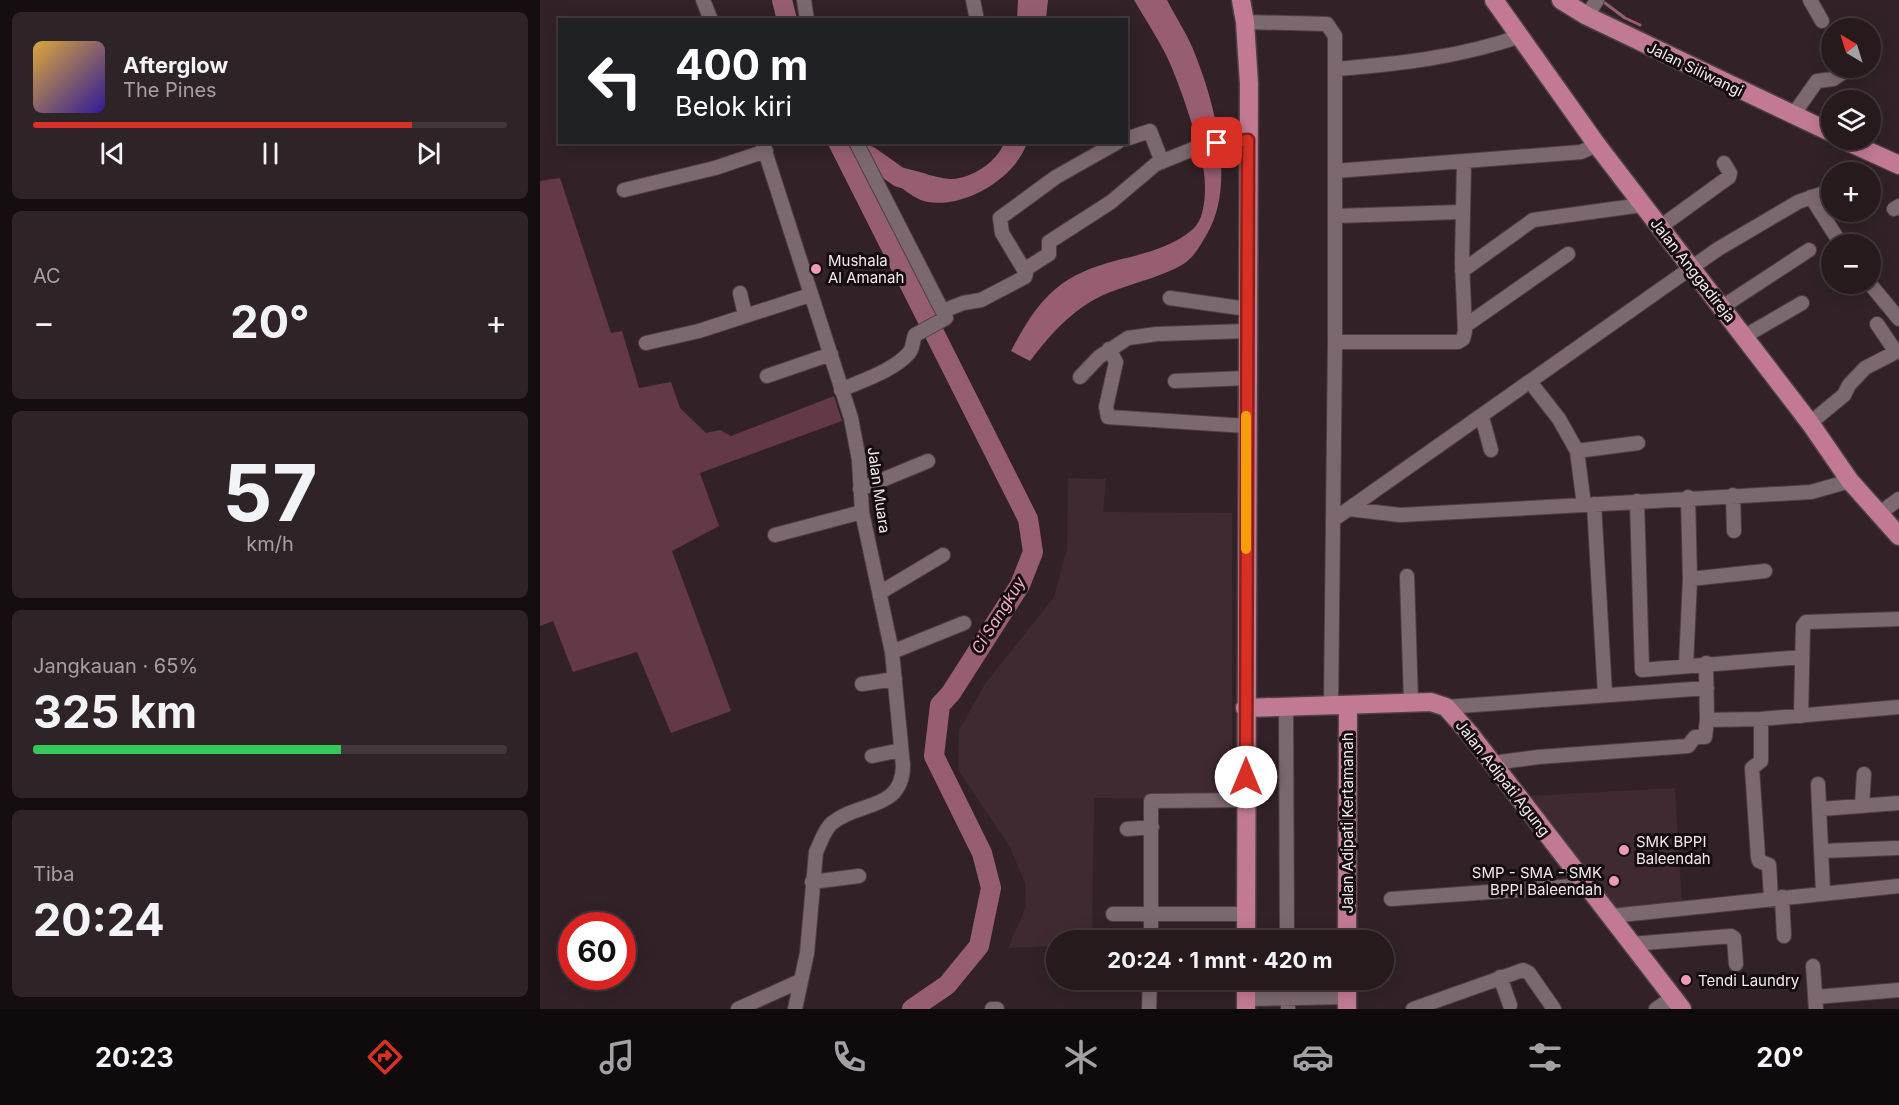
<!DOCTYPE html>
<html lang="id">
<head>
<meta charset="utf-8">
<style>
  :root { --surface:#261a1d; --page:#2e2326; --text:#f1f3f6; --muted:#a4a1a4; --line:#42383b; --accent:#d93025 }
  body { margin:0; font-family:Inter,sans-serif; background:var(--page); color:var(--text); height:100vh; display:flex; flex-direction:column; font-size:22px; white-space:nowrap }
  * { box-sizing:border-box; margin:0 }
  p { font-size:20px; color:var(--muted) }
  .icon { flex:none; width:33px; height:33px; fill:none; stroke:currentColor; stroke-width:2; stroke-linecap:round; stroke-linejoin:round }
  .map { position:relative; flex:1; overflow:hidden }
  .sheet { display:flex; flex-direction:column; gap:12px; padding:12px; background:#150e10; width:540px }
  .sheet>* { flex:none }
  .hud { position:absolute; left:18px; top:18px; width:570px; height:126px; border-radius:0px; box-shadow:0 3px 15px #0003,0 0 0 2px var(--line); background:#202124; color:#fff; overflow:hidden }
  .needle { width:39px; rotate:322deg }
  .fabs { position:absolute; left:1281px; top:18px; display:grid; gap:12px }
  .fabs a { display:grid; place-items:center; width:60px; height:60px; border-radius:50%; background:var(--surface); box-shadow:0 3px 15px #0003,0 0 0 2px var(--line); font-size:30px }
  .speed { position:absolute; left:18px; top:912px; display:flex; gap:12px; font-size:30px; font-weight:700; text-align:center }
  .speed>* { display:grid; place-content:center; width:78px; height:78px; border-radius:50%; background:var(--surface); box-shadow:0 3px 15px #0003,0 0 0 2px var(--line); line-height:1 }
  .speed .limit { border:9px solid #d22; background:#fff; color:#111 }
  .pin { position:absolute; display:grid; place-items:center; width:51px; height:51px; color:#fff; margin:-26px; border-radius:12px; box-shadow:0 3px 9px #0006 }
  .me { position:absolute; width:66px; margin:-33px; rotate:0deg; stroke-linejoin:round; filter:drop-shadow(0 0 4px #0008) }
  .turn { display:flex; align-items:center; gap:21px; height:126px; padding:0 18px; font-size:27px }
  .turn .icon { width:78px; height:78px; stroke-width:2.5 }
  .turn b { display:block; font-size:42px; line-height:51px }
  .big { font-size:45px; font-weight:700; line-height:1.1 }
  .sheet .card { flex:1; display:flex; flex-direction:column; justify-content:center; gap:9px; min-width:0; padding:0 21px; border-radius:9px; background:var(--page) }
  .sheet .dial { align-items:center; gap:0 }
  .dial b { font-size:78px; line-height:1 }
  .song { display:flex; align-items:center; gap:18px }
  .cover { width:72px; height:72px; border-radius:9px; background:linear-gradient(135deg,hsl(40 70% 55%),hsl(250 70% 35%)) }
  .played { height:6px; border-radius:3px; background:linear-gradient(90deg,var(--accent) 80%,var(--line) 80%) }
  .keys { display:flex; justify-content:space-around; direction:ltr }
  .heat { display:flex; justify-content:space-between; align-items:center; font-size:33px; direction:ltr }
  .charge { height:9px; border-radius:4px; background:linear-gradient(90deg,#34c759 65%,var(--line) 0) }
  .trip { position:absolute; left:506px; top:930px; width:348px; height:60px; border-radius:30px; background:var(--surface); box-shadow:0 3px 15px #0003,0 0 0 2px var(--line); font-weight:700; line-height:60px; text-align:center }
  .dock { display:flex; height:96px; justify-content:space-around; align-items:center; background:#0f0a0c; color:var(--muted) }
  .dock .icon { width:42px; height:42px }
  .dock .current { color:var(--accent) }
  .dock b { font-size:27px; color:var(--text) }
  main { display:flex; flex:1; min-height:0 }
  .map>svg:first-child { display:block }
  .built { fill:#402a32 }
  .green { fill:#633847 }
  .water { fill:#975d71 }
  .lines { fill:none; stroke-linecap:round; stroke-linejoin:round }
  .stream { stroke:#975d71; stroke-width:3 }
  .river { stroke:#975d71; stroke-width:20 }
  .minor-casing { stroke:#4d4045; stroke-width:16 }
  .major-casing { stroke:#4d4045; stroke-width:21 }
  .minor { stroke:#7c696f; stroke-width:14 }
  .major { stroke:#c27a94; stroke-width:18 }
  .route-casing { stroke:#8d1f18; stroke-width:15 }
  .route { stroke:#d93025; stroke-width:10 }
  .slow { stroke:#f59e0b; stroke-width:10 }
  .poi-dot { fill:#ef9ab8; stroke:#150e10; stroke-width:2 }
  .labels { text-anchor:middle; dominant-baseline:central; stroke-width:6; stroke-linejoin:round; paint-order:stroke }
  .street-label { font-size:15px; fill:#f3e8eb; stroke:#150e10 }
  .poi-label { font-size:15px; fill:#f3e8eb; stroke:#150e10; text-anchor:start }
  .water-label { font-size:16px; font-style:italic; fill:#f5aec6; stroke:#150e10 }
</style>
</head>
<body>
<main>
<section class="sheet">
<div class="card">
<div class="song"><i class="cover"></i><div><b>Afterglow</b><p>The Pines</p></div></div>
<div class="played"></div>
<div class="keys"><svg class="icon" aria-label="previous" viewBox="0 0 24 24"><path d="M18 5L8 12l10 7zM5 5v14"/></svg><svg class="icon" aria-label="pause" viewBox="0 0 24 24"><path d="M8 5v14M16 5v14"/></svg><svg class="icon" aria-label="next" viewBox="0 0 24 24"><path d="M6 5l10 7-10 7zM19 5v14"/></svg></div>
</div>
<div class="card"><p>AC</p>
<div class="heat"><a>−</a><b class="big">20°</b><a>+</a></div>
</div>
<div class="card dial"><b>57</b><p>km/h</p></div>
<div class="card"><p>Jangkauan · 65%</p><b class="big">325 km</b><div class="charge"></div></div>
<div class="card"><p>Tiba</p><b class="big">20:24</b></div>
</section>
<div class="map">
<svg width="1359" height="1009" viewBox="0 0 1359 1009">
  <rect width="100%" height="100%" fill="#322227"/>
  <path class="built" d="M 528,478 L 566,479 L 563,512 L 692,513 L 692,799 L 554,798 L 552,940 L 516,940 L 516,946 L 468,948 L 486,907 L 485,883 L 470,847 L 418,770 L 419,730 L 445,684 L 514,597 L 527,549 Z
    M 1135,788 L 1142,905 L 1079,913 L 988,796 Z"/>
  <path class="green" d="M 20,178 L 71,333 L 82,331 L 99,388 L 131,382 L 140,408 L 166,433 L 180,430 L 191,436 L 294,396 L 302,421 L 160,473 L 179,526 L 132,551 L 191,711 L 131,733 L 97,652 L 33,672 L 13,621 L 0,626 L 0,181 Z"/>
  <path class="water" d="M 478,0 L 508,0 L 506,19 L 477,19 Z
    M 594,0 L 627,0 C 635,16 646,32 653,49 C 674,100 697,183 667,234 C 661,244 655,256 645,263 C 614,282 574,285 544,306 C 523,320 505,341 490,361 L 471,351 C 499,298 519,275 578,260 C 603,254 633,247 653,229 C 666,218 666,188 664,173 C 661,146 637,75 624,51 C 615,34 604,17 594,0 Z
    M 464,143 L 487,143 C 475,178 426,208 388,202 C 379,201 367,192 359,186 L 360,169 C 375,170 399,179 412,179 C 432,178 457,162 464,143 Z"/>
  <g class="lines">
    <path class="stream" d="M 1061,0 L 1085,18 L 1100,25"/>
    <path class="river" d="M 242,0 L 247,20
      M 298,142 L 488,519 L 493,552 L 480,585 L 411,693 L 400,705 L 394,756 L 442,853 L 451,888 L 439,946 L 407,985 L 372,1009
      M 306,147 L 329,156 L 359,177 L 382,183"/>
    <g class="minor-casing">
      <path id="minor" d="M 163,0 L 171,20
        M 264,0 L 267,20
        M 433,0 L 437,20
        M 1270,0 L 1282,21
        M 1047,16 L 1057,0
        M 705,22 L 787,24 L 795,36 L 795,342 L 791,705
        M 796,69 C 859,64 921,57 981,36
        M 1253,115 L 1277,81 L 1293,79 L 1310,68
        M 586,139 L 610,131 L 622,162
        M 222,142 L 311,418 L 319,460 L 322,512 L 352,652 L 363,766 C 362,811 319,801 292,823 C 284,830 281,842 276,852 L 267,953 L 255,1009
        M 795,171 L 1041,152 L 1057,145
        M 84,190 L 175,168 L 226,151
        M 1271,197 L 1301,244
        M 1354,209 L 1359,206
        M 795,216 L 921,212
        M 1120,227 L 1189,177 L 1190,173 L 1184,163
        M 484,270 L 509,254 L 509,242 L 571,202 L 616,164 L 658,147 L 708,140
        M 922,271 L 993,220 L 1102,205
        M 1330,284 L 1359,319
        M 200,293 L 205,315
        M 630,298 L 707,309
        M 1182,307 L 1269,250
        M 403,311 L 423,303 L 441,300 L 485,277 L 486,273 L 462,233 L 460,218 L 516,177 L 578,142
        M 925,326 L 1028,254
        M 1205,336 L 1262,303
        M 795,342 L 918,342 L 923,339 L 925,331 L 922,262 L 924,162
        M 106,343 L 159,331 L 270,295
        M 569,349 L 576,362 L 566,407 L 568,417 L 706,426
        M 227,376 L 291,354
        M 540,377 L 559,357 L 588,338 L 617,334 L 707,331
        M 635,381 L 707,378
        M 991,383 L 1019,419 L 1037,451 L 1044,505
        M 301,390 C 323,380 353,371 369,353 C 374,347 372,341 375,335 L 406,318 L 316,142
        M 942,417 L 951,450
        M 1270,423 L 1304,395 L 1309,385 L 1325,368 L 1356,352 L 1337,324
        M 1037,451 L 1098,443
        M 320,489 L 388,461
        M 1193,495 L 1194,531
        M 1097,501 L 1102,670 L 1262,657
        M 1054,504 L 1065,694
        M 809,509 L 860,515 L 1044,505 L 1271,492 L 1310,481
        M 1340,513 L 1359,499
        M 793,520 L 1178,249 L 1258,202 L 1292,190
        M 235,535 L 322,512
        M 867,576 L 871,701
        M 1150,579 L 1225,571
        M 341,592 L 403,555
        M 352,652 L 424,623
        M 1166,663 L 1167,720 L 1221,719 L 1359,707
        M 1146,665 L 1150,579 L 1148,497
        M 322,684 L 355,679
        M 746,707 L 747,940
        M 906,707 L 1167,688
        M 1261,716 L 1263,626 L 1266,622 L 1359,619
        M 1221,719 L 1221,761 L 1212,768 L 1218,857 L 1219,861 L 1229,865 L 1231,898
        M 332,756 L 361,750
        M 953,763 L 998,757 L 1148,746 L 1155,737 L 1165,737 L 1167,720
        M 1278,784 L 1283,892
        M 1322,805 L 1324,774
        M 1281,809 L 1359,803
        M 587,829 L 612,827
        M 1282,851 L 1357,848
        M 272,882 L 319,876
        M 1242,897 L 1244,936
        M 851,899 L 1047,885
        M 573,914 L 706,914
        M 1071,916 L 1359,886
        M 611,940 L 611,801 L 706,800
        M 1091,944 L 1191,936 L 1194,938 L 1196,964
        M 1273,966 L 1276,1009
        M 960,977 L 970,1005
        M 748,980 L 748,1009
        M 1276,997 L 1359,990
        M 706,999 L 807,997
        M 198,1009 L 260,981
        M 452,1009 L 457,1009
        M 609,1009 L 610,980
        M 873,1009 L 983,970 L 989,973 L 1014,1009
        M 1116,1009 L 1132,998"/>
    </g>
    <g class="major-casing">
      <path id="major" d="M 701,0 L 705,22 L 709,84 L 706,940
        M 954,0 L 1057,145 L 1270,423 L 1310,481 L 1359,536
        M 1021,0 L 1047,16 L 1292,133
        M 1304,140 L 1359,165
        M 705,708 L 891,702 L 906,707 L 930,734 L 1142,1009
        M 807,940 L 808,705
        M 706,1009 L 706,980
        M 807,1009 L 807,980"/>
    </g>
    <use href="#minor" class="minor"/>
    <use href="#major" class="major"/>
  </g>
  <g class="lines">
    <g class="route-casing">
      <path id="route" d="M 677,143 L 708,140 L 706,777"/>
    </g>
    <use href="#route" class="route"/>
    <path class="slow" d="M 706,549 L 706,416"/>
  </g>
  <g class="poi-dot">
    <circle cx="276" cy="269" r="6"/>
    <circle cx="1084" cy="850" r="6"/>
    <circle cx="1074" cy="881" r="6"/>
    <circle cx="1146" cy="980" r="6"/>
  </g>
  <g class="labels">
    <g class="street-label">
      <text transform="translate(1155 69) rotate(26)">Jalan Siliwangi</text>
      <text transform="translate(1153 270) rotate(52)">Jalan Anggadireja</text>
      <text transform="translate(339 490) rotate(82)">Jalan Muara</text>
      <text transform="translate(963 778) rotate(52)">Jalan Adipati Agung</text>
      <text transform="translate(807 823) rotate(-90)">Jalan Adipati Kertamanah</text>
    </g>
    <g class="poi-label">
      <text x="288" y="260">Mushala<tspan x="288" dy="17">Al Amanah</tspan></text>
      <text x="1096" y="841">SMK BPPI<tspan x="1096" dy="17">Baleendah</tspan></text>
      <text x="1062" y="872" text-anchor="end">SMP - SMA - SMK<tspan x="1062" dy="17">BPPI Baleendah</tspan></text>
      <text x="1158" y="980">Tendi Laundry</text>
    </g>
    <g class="water-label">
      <text transform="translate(458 615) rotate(-58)">Ci Sangkuy</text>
    </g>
  </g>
</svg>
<div class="fabs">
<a><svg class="needle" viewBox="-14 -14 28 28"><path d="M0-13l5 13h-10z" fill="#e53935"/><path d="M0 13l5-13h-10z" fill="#a4a1a4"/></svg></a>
<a><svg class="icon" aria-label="layers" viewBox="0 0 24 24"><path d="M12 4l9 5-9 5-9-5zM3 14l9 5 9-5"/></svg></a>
<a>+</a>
<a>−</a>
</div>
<div class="speed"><div class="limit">60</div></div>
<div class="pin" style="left:677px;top:143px;background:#d93025"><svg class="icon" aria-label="arrive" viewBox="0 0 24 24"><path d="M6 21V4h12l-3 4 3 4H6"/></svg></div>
<svg class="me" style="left:706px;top:777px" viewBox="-20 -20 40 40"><circle r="19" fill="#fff"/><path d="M0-13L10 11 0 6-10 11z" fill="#d93025"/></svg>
<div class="trip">20:24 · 1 mnt · 420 m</div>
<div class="hud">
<div class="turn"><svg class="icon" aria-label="left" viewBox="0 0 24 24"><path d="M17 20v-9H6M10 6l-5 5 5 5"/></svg><div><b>400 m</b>Belok kiri</div></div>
</div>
</div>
</main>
<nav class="dock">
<b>20:23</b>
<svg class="icon current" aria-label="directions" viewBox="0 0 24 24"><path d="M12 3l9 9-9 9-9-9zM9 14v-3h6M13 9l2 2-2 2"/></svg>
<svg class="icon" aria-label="music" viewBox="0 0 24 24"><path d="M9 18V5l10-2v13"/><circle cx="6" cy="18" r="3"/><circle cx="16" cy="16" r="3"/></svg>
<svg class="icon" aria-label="phone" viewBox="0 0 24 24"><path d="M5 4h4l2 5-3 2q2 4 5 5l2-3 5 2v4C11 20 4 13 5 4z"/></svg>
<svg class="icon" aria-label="climate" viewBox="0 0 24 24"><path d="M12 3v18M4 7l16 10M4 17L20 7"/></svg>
<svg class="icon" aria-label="car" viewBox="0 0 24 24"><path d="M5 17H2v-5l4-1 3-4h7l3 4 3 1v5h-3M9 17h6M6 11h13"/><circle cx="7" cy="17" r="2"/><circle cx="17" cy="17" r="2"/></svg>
<svg class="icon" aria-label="filters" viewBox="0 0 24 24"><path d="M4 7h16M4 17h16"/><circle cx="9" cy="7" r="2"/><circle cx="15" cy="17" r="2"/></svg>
<b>20°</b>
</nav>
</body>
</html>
